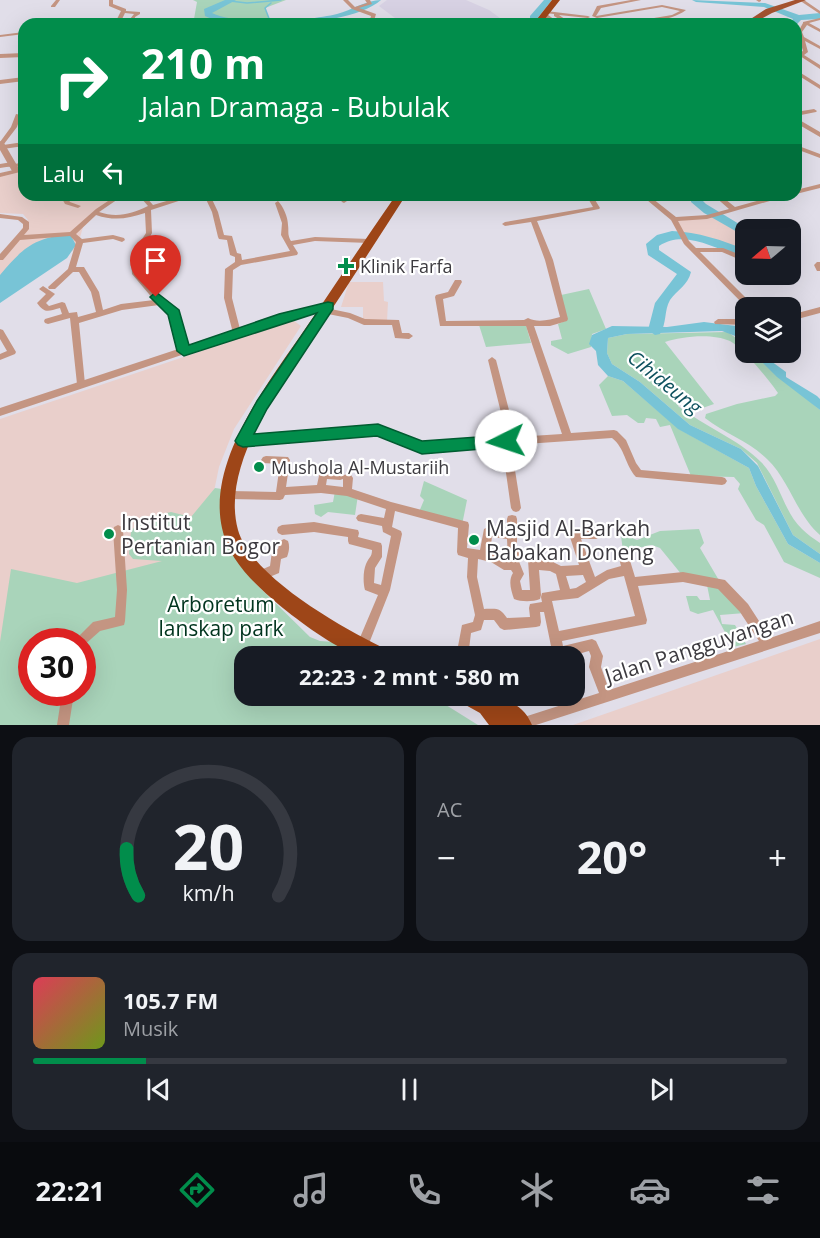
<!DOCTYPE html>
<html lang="id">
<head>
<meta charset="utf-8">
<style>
  :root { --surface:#171b24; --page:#20242c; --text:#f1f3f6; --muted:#9ea1a6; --line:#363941; --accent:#018d4b }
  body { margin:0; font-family:"Open Sans",sans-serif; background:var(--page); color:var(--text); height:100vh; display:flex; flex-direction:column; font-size:22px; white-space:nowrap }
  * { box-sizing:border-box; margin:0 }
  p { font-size:20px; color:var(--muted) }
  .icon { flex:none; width:33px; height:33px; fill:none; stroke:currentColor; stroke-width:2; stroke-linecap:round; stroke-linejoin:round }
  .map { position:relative; height:725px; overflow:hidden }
  .sheet { display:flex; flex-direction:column; gap:12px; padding:12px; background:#0d0f14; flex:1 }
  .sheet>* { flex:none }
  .banner { position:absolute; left:18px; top:18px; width:784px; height:183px; border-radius:18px; box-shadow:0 6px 24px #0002; background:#018d4b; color:#fff; overflow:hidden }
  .needle { width:39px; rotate:251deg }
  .buttons { position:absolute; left:735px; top:219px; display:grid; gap:12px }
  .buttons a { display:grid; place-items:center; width:66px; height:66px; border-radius:12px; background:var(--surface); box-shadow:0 6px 24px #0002; font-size:30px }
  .speed { position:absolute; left:18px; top:628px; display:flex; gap:12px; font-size:30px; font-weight:700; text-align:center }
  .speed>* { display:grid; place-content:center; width:78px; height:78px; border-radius:50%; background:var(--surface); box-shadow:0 6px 24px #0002; line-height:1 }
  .speed .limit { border:9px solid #d22; background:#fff; color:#111 }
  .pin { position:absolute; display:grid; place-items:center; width:51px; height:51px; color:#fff; margin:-62px -26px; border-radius:50% 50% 50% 0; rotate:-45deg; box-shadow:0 0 6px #0007 }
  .pin .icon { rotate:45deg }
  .me { position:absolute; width:66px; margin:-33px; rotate:266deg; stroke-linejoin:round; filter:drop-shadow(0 0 4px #0008) }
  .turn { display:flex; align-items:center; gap:21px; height:126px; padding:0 24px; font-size:27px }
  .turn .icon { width:78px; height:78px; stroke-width:2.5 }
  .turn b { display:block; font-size:42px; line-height:51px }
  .then { display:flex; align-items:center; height:57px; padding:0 24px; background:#0003; gap:12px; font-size:22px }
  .big { font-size:45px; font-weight:700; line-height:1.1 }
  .sheet .widget { flex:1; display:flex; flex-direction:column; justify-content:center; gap:9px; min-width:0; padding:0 21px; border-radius:18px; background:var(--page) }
  .sheet .dial { align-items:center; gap:0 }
  .dial svg { height:156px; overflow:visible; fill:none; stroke:var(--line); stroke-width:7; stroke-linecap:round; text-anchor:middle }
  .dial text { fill:var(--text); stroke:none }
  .song { display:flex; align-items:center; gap:18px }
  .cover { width:72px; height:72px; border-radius:9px; background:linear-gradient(135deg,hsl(350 70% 55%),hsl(80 70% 35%)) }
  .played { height:6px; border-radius:3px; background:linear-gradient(90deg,var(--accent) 15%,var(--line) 15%) }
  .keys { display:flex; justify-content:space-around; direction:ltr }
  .heat { display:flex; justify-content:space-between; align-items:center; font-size:33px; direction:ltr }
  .sheet .tiles { flex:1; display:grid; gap:12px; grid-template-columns:1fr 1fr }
  .widget:last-child { grid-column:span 2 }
  .trip { position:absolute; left:234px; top:646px; width:351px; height:60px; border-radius:18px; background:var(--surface); box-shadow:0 6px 24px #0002; font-weight:700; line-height:60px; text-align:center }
  .menu { display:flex; height:96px; justify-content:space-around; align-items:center; background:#090b0e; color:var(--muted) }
  .menu .icon { width:42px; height:42px }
  .menu .on { color:var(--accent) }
  .menu b { font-size:27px; color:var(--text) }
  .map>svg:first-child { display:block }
  .built { fill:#d7d1e3 }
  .education { fill:#e9cfcb; fill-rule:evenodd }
  .green { fill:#a9d4ba; fill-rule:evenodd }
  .water { fill:#78c4d6 }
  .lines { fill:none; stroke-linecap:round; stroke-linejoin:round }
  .stream { stroke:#78c4d6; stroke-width:1.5 }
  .river { fill:#78c4d6; fill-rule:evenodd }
  .minor { fill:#c49582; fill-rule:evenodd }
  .tertiary { fill:#c49582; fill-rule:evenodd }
  .primary { fill:#a55330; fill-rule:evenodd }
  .trunk { fill:#9e4618; fill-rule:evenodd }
  .route { fill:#018d4b; stroke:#015c31; stroke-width:1.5 }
  .poi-dot { fill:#018d4b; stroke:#fff; stroke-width:2 }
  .labels { text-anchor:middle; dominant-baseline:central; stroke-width:4.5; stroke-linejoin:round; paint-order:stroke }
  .poi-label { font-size:18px; fill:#3c3a3f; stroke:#fff; text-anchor:start }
  .water-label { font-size:20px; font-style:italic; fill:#0e515e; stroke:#fff }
  .near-poi-label { font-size:21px; fill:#3c3a3f; stroke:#fff; text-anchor:start }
  .near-park-label { font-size:21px; fill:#01341e; stroke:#fff }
  .near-street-label { font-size:21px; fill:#3c3a3f; stroke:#fff }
</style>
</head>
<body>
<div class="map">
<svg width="820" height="725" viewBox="0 0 820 725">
  <rect width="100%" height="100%" fill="#e1dee9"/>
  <path class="built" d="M 387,0 L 466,0 L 489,10 L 508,24 L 403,24 L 379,6 Z"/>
  <path class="education" d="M 24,170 L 24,195 L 119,195 L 83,227 L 77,248 L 0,301 L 0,259 L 28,220 L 23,214 L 0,213 L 0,176 Z
    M 719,216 L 745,237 L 745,253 L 685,233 L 677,221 Z
    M 349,282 L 383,282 L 384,301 L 388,302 L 387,321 L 363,321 L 363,307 L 341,307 Z
    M 293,320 L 301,326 L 234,429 L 219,467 L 210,511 L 244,657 L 244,696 L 0,725 L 0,419 ZM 32,642 L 82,642 L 82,693 L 32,693 Z
    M 820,639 L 820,725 L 573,725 Z"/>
  <path class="green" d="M 193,0 L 286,0 L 265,8 L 270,21 L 208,24 L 194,19 L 197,2 Z
    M 589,289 L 606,329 L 592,334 L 591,347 L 568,354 L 551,345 L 551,341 L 562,339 L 558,324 L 565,321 L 561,295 Z
    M 525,322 L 531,343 L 486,347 L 479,325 Z
    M 728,332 L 745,345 L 746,352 L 753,353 L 820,410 L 820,535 C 796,514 790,481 767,459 C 749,441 725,434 705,418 L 706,414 L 737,404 L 775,396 L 778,393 C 769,380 743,348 730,341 C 713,333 682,336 665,342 L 714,404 L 694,411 L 682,403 L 678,406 C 704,426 738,439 761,462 C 780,481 783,511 802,529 C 807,534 814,539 820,543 L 820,554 L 793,535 L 757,463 L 741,449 L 690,425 L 640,382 L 612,364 L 607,353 L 608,338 L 627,334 Z
    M 608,376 L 623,381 L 679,429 L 749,468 L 756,486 L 788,544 L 820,563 L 820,578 L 784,562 L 764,525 L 756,520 L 738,489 L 740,484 L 734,477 L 691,476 L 670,425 L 660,427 L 656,419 L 646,418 L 644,423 L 638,423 L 627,415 L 612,416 L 599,385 Z
    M 424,481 L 467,500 L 462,525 L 419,512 L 424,500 L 420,496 Z
    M 215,488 L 222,489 L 228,534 L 254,582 L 310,637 L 320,641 L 334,642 L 354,657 L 244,657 L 244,696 L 430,696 L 444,702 L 446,705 L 478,725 L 0,725 L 0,642 L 11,569 L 77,583 L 162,561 L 133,559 L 129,554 L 131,532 L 140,519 L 171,512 L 191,517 ZM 32,642 L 82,642 L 82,693 L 32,693 Z
    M 335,491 L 358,495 L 355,515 L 328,512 L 321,517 L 315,514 L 314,505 L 333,502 Z
    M 699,529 L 704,543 L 700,548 L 720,582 L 682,575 L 660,548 L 652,545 L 623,551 L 621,536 L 627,536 L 637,540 L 660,531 Z
    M 707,585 L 719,585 L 745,613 L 720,615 L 722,624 L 735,625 L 746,644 L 733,647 L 713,610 L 698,614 L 690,611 L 686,596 L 697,596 L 700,600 L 710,600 Z"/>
  <path class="water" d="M 70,234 L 76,245 L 67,258 L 0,303 L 0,275 C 23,248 33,238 70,234 Z
    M 704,322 L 736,326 L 745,330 L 745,345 L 738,337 L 722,331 L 627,334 L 608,338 L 607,353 L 612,364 L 640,382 L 690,425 L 741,449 L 758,466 L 793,535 L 820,554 L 820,563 L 788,544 L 756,486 L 749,468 L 678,429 L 623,381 L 608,376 L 598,365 L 596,351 L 589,344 L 592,335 L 612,326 L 667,327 Z
    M 753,353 L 760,353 L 786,372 L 786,377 L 817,396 L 820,399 L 820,410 L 777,377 Z"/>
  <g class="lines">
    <path class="stream" d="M 230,1 L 247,3 L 281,0
      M 270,21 L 265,8 L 271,3"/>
    <path class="river" d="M 225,0 L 236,0 L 212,13 C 239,26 308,21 337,14 C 352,10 366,0 381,0 C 352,26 239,33 205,16 L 204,9 Z
      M 544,0 L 552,0 L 536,20 L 530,20 L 530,16 Z
      M 692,0 L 765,3 L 799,15 L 820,13 L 820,19 L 801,20 L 796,25 L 789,24 L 793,19 L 764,7 L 696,2 Z
      M 796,39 L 804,47 L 796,54 Z
      M 796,100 L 800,101 L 801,106 L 796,109 Z
      M 691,195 L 703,195 L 703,201 L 706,204 L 749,230 L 746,230 L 746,237 L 704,213 L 691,202 Z
      M 672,231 C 698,232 722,240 746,250 L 746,259 C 719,251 686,228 659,246 L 659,250 L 691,272 C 688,285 677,290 670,300 C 664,310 667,323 660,334 L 655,335 L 648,330 L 655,303 L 677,274 L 648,255 L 646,244 L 657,235 Z"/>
    <path class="minor" d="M 56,0 L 60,0 L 55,7 L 51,7 L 51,6 Z
      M 109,0 L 113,0 L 113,4 L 126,9 L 126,11 L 140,12 L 140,14 L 135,17 L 134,24 L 130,24 L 130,21 L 97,24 L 117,19 L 121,11 L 109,6 ZM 125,13 L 134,14 L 130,19 L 122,19 Z
      M 343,0 L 348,0 L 355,7 L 367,3 L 365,0 L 370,0 L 372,4 L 359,8 L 376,14 L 373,24 L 369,24 L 371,16 L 352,9 Z
      M 631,0 L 641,0 L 601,8 L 596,16 L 662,5 L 686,10 C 670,22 638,24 618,24 L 672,15 L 680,11 L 662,7 L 597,18 L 592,16 L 597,6 Z
      M 756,0 L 761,0 L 761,1 L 759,2 Z
      M 799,0 L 804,0 L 820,11 L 820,14 Z
      M 546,11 L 588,16 L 590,17 L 588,18 L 559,15 L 572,24 L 567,24 L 554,16 L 554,14 L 544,13 L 544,12 Z
      M 543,14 L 547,14 L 560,24 L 555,24 L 543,16 Z
      M 820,18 L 820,20 L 809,23 L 820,29 L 820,32 L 807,25 L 802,32 L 804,37 L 820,46 L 820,49 L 805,41 L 808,52 L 804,55 L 820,65 L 820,69 L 800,56 L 796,57 L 796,54 L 803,51 L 798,32 L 803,23 L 803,22 Z
      M 695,20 L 705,24 L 695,23 L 683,24 Z
      M 24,32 L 24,34 L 0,37 L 0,35 Z
      M 24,53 L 24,57 L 0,58 L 0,54 Z
      M 796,70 L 820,85 L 820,89 L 796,74 Z
      M 24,77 L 24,81 L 0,84 L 0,80 Z
      M 814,109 L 817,111 L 816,112 L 796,116 L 796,112 Z
      M 16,114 L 21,115 L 17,127 L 4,144 L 0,144 L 0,142 L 11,127 Z
      M 796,118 L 820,132 L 820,137 L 796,123 Z
      M 24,142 L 24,146 L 3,149 L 0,147 L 3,145 Z
      M 796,145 L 820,154 L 820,158 L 796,149 Z
      M 12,162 L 15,164 L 24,162 L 24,166 C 15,167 9,166 0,168 L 0,164 Z
      M 18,169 L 20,170 L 20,172 L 0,177 L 0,173 Z
      M 820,184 L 820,188 L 796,194 L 796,190 Z
      M 60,195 L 66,195 L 70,202 L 81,206 L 78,208 L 65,204 Z
      M 117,195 L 124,195 L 99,212 C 117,218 131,214 148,206 L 141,198 L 132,195 L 145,196 L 153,205 L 187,195 L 197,195 L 151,210 L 152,233 L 139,256 L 140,273 L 161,298 L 176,309 L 188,351 L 187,353 L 181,353 L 170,312 L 159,305 L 122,310 L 79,323 L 85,384 L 84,386 L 78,386 L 77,384 L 70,318 L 48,324 L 45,323 L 44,321 L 45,319 L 62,314 L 60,308 C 48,311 45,314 37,303 L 46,294 L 39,289 L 43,286 L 55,294 L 46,303 L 49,306 L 62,302 L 65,303 L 69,313 L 77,312 L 78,317 L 96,312 L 91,292 L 79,272 L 73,272 L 55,289 L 49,289 L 48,287 L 68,269 L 76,242 L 70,236 L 20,240 L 3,260 L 0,260 L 0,254 L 23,228 L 23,224 L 18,220 L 0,218 L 0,214 L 22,217 L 29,222 L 29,229 L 24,235 L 70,232 L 96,209 ZM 145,213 L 146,233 L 131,256 L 132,274 L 154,300 L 121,304 L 103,310 L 99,292 L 84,267 L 76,267 L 83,243 L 113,239 L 122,242 L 125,240 L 124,238 L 113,235 L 82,239 L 76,234 L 96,215 C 114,221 127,219 145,213 Z
      M 204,195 L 210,195 L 218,212 L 224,235 L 232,236 L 237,253 L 241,254 L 242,260 L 290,251 L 281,235 L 282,223 L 275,203 L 278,201 C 283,206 288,217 288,225 C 289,232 287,234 291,241 L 315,237 L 369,239 L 372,241 L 369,243 L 315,241 L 293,245 L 298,253 L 297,255 L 241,265 L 233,270 L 232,298 L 241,333 L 237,336 L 233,333 L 224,298 L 225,269 L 235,262 L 235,257 L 230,255 L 227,240 L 219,239 L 218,237 L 212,212 Z
      M 337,195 L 343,195 L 347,201 L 344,203 L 342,202 Z
      M 586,195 L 592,195 L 600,208 L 599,209 L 537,221 L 553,260 L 568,319 L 567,321 L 550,326 L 534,326 L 571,433 L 614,430 L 617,431 L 626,440 L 636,463 L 641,470 L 722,477 L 725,478 L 727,481 L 725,484 L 722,485 L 636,477 C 625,465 625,448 612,438 L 511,445 L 521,508 L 519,511 L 516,512 L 513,511 L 511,508 L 502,445 L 422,451 L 378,434 L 243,445 L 240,444 L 238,441 L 240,438 L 243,437 L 378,426 L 422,443 L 507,437 L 488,360 L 492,357 L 496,360 L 516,437 L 562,434 L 526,326 L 440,326 L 435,297 L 436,295 L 448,292 L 455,280 L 461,280 L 462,282 L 454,296 L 443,299 L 446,321 L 524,320 L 528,318 C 537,323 550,320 560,317 L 545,260 L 531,222 L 505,226 L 502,224 L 505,222 L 593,207 Z
      M 641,195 L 648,195 L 676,217 L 707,215 L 729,209 L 713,195 L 720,195 L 735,207 L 778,195 L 788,195 L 787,196 L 707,219 L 678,221 L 689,241 L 696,248 L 723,248 L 746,257 L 746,261 L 743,261 L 722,252 L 700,252 L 756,308 L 747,308 L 684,244 L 671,220 Z
      M 817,262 L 820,262 L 820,271 L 817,271 L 814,265 Z
      M 820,307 L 820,313 L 790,321 L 790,315 Z
      M 326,308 L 350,313 L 365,319 L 399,320 L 402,333 L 409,333 L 413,336 L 409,339 L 395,338 L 392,325 L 364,325 L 348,318 L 323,313 L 322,311 L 323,309 Z
      M 718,319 L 746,319 L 746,325 L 715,324 L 714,322 Z
      M 0,329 L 3,330 L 16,352 L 15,354 L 0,360 L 0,354 L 7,351 L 0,339 Z
      M 266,456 L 288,457 L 290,460 L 286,487 L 317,485 L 320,471 C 326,469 337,471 343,473 L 344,475 L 348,474 L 351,475 L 353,478 L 352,489 L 391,502 L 468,522 L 469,525 L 467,548 L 480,550 L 484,529 L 488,527 L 507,530 L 507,519 L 508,516 L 512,515 L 516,516 L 517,519 L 517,550 L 537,553 L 538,560 L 551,561 L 561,566 L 579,565 L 569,534 L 570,531 C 578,528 592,528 600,531 L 601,534 L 600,537 L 596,539 L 581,539 L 595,577 L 607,570 L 621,566 L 618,554 L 619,551 L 623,549 L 627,551 L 628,554 L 635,577 L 683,572 L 725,580 L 748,604 L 770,638 L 820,621 L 820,633 L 536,725 L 515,725 L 517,720 L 521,718 L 599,693 L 589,667 L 591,656 L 589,651 C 581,653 572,657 564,657 C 549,658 534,657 518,657 L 520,653 L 524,651 L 551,646 L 544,612 L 540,612 L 541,622 L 540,626 L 536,627 L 504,630 L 500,628 L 494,620 L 484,620 L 481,630 L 471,633 L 468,657 L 456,657 L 462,625 L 473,622 L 475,615 L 467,577 L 468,558 L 458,555 L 457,552 L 458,528 L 395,511 L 392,527 L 401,531 L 402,534 L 390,590 L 366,651 L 362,653 L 358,651 L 356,647 L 378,595 L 365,590 C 363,583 363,571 366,564 C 369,557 372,557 372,550 L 349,544 L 348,541 L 348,537 L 314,532 L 282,535 L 278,533 L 277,530 L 278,527 L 282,525 L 314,522 L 358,530 L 359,533 L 358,537 L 381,543 L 382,546 L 382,557 L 375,568 L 374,583 L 381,585 L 391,536 L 383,532 L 382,526 L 358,521 L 356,518 L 358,515 L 361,514 L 384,518 L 386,509 L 347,496 L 321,493 L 285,495 L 283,499 L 280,500 L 229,499 L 226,498 L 224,495 L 226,492 L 229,491 L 276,492 L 280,464 L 263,463 L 261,460 L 263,457 ZM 327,479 L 340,480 L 343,479 L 343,487 L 326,485 ZM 492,537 L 507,539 L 508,560 C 501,559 497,553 490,552 ZM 478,559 L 491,562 L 504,570 L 511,570 L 513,573 C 508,581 511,590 514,599 C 521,602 533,602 540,599 L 541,595 L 539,570 L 550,571 L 556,574 L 560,590 L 542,593 L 541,597 L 542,602 L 530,604 L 529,608 L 530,617 L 507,618 C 499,607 497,609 484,609 L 477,577 ZM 518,559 L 528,560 L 530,590 L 522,590 L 520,581 L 524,574 ZM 583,575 L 586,582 L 576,588 L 570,589 L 566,576 ZM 624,576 L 635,616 L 559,631 L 552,601 L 578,598 L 609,579 ZM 683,582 L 718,589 L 740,612 L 759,641 L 609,690 L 601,667 L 603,656 L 596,641 L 592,639 L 563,646 L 562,641 L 646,624 L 647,620 L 638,586 Z
      M 118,525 L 122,527 L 123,530 L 127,590 L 125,621 L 124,625 L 100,631 L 82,647 L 82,642 L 75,642 L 77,638 L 93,622 L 115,617 L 117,590 L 113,530 L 114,527 Z
      M 284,539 L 288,541 C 290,546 289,552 287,557 L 281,559 L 279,573 L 260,581 L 256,580 L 255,576 L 256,572 L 270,566 L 272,551 L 278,549 L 280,541 Z
      M 62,693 L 74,693 L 69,725 L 57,725 Z"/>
    <path class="tertiary" d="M 0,141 L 4,143 L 18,167 L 24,167 L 24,171 L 12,171 L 0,150 Z
      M 329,303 L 334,306 L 332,308 L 286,320 L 0,416 L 0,408 L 281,315 Z"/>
    <path class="primary" d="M 795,0 L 806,0 L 772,13 L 752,24 L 743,24 L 766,9 Z"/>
    <path class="trunk" d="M 552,0 L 560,0 L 541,24 L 533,24 Z
      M 396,195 L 406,195 C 379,237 352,279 324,321 C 289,376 219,460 238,530 C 251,577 345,630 388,650 L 390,657 C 381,657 367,659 359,656 C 332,646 300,622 278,604 C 255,584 228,560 222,528 C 206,456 276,373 314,316 C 341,276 368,235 396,195 Z
      M 459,696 C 487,696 519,694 532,725 L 489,725 L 480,713 L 462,703 Z"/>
  </g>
  <path class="route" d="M 156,292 L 179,310 L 189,345 L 279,314 L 328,302 L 333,303 L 333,309 L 267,409 L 254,434 L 378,424 L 422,441 L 506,435 L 513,441 L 506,447 L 422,454 L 377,436 L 243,447 L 238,445 L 235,441 L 257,401 L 317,313 L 184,356 L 177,351 L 168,315 L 150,297 Z"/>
  <g class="poi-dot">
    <path d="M343 257h6v6h6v6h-6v6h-6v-6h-6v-6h6z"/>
    <circle cx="259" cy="467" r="6"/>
    <circle cx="109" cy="534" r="6"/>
    <circle cx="474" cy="540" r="6"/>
  </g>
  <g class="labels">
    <g class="poi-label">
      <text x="360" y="266">Klinik Farfa</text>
      <text x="271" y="467">Mushola Al-Mustariih</text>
    </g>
    <g class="water-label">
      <text transform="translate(665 382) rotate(39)">Cihideung</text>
    </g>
    <g class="near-poi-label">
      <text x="121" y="522">Institut<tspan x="121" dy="24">Pertanian Bogor</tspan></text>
      <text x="486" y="528">Masjid Al-Barkah<tspan x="486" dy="24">Babakan Doneng</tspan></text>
    </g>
    <g class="near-park-label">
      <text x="221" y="604">Arboretum<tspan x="221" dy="24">lanskap park</tspan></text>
    </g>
    <g class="near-street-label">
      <text transform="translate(699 646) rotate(-18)">Jalan Pangguyangan</text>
    </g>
  </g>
</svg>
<div class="buttons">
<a><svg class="needle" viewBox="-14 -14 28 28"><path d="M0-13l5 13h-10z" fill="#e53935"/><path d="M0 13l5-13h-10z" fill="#9ea1a6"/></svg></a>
<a><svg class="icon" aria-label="layers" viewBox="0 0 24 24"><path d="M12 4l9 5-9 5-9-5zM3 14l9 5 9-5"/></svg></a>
</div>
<div class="speed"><div class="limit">30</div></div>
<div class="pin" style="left:156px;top:297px;background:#d93025"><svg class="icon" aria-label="arrive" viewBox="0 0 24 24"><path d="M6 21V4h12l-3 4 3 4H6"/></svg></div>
<svg class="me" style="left:506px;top:441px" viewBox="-20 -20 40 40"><circle r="19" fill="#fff"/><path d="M0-13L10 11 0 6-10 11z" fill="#018d4b"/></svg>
<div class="trip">22:23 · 2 mnt · 580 m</div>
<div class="banner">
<div class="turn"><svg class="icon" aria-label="right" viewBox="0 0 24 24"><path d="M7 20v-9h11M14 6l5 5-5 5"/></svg><div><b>210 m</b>Jalan Dramaga - Bubulak</div></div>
<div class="then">Lalu<svg class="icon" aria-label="left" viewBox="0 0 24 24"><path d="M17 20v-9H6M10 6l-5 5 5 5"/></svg></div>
</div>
</div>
<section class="sheet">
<div class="tiles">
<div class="widget dial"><svg viewBox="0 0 100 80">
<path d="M14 69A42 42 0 1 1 86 69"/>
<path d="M14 69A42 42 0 0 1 8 45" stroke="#018d4b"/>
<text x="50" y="56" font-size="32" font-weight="700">20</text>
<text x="50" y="72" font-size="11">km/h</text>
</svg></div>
<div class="widget"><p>AC</p>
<div class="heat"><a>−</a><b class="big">20°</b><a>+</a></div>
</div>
<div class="widget">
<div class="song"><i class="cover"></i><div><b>105.7 FM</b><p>Musik</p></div></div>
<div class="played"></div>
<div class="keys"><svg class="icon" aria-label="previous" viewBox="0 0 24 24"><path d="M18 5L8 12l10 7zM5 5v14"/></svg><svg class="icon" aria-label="pause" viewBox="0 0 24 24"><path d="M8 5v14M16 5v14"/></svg><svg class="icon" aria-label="next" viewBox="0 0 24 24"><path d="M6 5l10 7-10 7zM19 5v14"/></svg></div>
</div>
</div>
</section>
<nav class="menu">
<b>22:21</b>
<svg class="icon on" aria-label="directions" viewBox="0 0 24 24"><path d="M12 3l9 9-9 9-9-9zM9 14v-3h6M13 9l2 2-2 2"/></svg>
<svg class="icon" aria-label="music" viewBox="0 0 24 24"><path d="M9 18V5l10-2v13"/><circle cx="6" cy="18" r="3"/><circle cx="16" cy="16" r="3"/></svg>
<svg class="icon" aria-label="phone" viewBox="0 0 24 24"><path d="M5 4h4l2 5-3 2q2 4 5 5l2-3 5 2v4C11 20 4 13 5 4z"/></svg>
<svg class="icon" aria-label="climate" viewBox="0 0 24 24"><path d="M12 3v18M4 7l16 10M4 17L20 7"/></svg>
<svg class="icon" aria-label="car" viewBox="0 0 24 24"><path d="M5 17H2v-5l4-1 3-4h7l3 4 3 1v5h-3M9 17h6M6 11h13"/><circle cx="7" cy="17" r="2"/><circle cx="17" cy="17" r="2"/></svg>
<svg class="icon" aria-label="filters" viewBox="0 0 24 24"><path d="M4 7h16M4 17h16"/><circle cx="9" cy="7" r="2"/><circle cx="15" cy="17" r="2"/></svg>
</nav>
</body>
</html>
